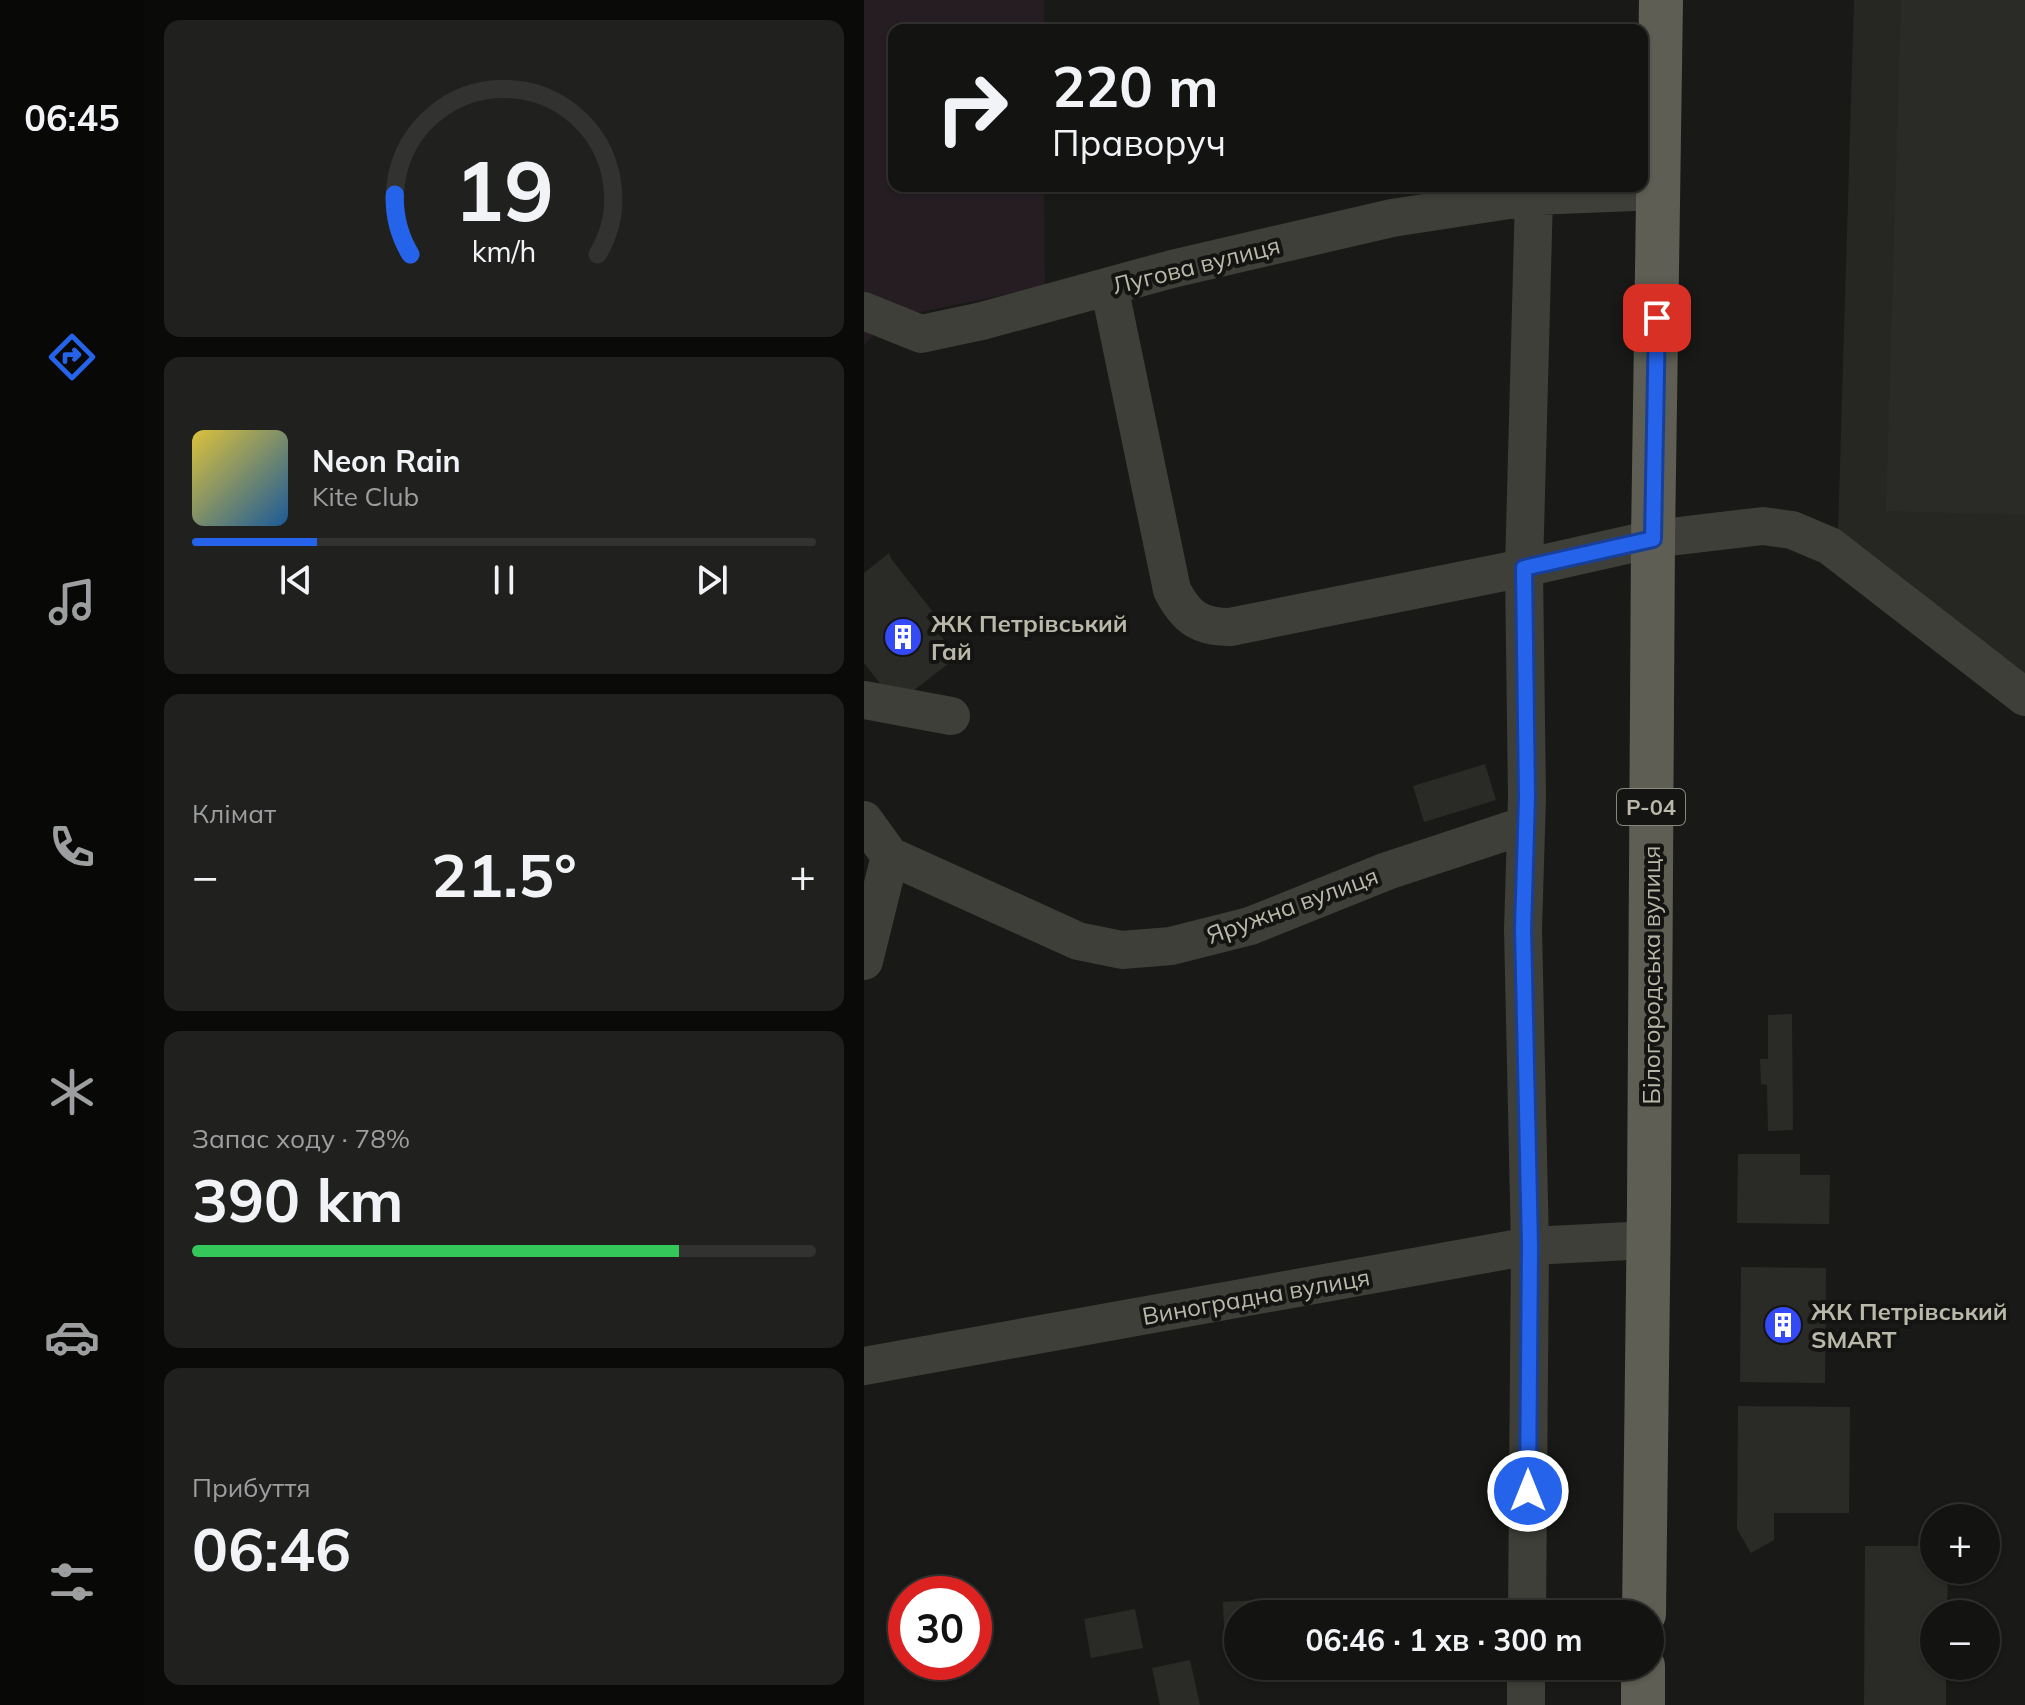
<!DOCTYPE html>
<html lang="uk">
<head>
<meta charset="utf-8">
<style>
  :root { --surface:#131411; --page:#20211f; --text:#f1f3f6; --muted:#9d9e9f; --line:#323331; --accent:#2563eb }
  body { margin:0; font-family:Mulish,sans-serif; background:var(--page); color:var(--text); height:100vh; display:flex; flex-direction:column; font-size:30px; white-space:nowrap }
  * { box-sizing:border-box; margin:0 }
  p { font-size:26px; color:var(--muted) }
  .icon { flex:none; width:44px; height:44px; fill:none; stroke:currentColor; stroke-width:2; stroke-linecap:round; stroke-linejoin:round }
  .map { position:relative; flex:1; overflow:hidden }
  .panel { display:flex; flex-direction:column; gap:20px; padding:20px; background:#0a0b09; width:720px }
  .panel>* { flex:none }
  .guide { position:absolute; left:24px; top:24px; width:760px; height:168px; border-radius:16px; box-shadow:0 2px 6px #0004,0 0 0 2px var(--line); background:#131411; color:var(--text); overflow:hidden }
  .fabs { position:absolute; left:1056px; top:1504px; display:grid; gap:16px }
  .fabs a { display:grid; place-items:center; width:80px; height:80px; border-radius:50%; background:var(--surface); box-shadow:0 2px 6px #0004,0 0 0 2px var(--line); font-size:40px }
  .speed { position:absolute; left:24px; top:1576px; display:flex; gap:16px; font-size:40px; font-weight:700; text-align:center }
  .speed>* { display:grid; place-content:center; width:104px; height:104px; border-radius:50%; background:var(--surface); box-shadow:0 2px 6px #0004,0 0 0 2px var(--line); line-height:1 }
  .speed .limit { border:12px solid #d22; background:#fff; color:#111 }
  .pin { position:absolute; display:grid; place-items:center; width:68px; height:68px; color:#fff; margin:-34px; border-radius:16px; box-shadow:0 4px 12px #0006 }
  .me { position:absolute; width:88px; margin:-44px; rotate:0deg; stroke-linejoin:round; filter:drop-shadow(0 0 6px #0008) }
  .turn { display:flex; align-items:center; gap:28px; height:168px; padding:0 32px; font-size:36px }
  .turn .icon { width:104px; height:104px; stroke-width:2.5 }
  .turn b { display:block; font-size:56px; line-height:68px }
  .big { font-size:60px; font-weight:700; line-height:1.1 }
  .panel .card { flex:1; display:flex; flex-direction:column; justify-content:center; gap:12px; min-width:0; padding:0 28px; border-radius:16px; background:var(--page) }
  .panel .dial { align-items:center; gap:0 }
  .dial svg { height:208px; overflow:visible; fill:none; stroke:var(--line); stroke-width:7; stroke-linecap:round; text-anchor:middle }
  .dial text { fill:var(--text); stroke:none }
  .song { display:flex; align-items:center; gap:24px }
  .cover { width:96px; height:96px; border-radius:12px; background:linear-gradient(135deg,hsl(50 70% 55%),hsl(210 70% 35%)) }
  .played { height:8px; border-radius:4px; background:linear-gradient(90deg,var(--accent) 20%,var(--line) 20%) }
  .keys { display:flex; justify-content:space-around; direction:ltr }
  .heat { display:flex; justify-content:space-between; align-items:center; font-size:44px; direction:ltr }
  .charge { height:12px; border-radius:6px; background:linear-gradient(90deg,#34c759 78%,var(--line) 0) }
  .trip { position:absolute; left:360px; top:1600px; width:440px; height:80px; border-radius:40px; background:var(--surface); box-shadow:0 2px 6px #0004,0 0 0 2px var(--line); font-weight:700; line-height:80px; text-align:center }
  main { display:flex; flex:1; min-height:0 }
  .dock { display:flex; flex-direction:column; width:144px; justify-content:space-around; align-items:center; background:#080807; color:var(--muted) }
  .dock .icon { width:56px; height:56px }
  .dock .selected { color:var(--accent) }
  .dock b { font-size:36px; color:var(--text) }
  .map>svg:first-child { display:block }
  .built { fill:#262723 }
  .green { fill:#251d22 }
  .building { fill:#2a2b27 }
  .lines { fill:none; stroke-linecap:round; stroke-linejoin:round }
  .minor { stroke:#3e3f38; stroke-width:38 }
  .major { stroke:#5e5e54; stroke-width:44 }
  .route-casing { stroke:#184099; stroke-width:20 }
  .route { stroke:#2563eb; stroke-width:14 }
  .labels { text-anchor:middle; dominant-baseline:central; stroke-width:8; stroke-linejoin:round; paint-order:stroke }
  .shield { fill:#141512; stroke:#88877c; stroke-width:2 }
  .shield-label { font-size:22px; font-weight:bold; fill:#bab8a9 }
  .street-label { font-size:24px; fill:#bab8a9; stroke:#141512 }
  .poi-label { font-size:24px; font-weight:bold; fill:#bab8a9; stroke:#141512; text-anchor:start }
</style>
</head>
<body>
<main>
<nav class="dock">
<b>06:45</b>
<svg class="icon selected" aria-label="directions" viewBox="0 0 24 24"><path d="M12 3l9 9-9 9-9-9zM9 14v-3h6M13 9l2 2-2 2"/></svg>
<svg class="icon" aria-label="music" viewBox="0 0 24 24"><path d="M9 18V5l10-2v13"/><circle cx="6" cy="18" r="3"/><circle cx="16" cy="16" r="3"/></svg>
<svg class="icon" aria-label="phone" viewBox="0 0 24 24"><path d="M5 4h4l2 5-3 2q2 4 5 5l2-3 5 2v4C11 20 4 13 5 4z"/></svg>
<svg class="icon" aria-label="climate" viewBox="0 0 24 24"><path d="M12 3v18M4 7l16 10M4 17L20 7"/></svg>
<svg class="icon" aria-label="car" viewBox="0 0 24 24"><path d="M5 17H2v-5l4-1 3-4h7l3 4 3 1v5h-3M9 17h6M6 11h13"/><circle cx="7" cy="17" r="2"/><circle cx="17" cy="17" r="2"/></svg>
<svg class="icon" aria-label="filters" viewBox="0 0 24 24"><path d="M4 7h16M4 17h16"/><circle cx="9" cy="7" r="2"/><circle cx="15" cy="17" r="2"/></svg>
</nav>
<section class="panel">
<div class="card dial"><svg viewBox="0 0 100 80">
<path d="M14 69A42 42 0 1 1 86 69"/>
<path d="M14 69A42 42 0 0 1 8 46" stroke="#2563eb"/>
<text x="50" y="56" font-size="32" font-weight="700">19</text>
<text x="50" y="72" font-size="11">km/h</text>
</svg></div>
<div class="card">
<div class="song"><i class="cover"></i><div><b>Neon Rain</b><p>Kite Club</p></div></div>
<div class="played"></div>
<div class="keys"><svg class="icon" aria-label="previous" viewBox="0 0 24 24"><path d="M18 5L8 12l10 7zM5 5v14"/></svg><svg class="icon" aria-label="pause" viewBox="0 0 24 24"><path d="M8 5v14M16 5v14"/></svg><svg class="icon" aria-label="next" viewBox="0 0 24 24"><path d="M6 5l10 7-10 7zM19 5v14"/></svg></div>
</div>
<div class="card"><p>Клімат</p>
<div class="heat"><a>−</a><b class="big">21.5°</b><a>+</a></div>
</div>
<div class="card"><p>Запас ходу · 78%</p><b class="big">390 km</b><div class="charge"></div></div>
<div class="card"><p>Прибуття</p><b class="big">06:46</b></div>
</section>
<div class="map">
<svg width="1161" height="1705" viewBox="0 0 1161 1705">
  <rect width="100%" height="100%" fill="#191a17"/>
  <path class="built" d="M 990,0 L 1161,0 L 1161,673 L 974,531 Z"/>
  <path class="green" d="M 0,0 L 180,0 L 180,30 L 30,30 L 30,186 L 180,186 L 181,286 L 52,313 L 11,334 L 0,345 Z"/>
  <path class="building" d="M 1037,0 L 1161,0 L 1161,515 L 1022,511 Z
    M 25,553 L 28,560 L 69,612 L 62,617 L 93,657 L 32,704 L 0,663 L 0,573 Z
    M 621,764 L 632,800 L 560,822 L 549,786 Z
    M 928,1014 L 929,1130 L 904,1131 L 903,1085 L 897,1084 L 896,1059 L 904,1059 L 904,1015 Z
    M 874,1154 L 936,1154 L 936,1175 L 966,1175 L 965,1224 L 873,1223 Z
    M 877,1267 L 962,1268 L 961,1383 L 876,1382 Z
    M 874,1406 L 986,1407 L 985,1513 L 910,1513 L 910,1540 L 887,1553 L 873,1529 Z
    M 1001,1546 L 1070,1546 L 1070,1570 L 1084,1570 L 1083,1614 L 1070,1614 L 1070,1666 L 1082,1666 L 1082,1705 L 1000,1705 Z
    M 414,1599 L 414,1614 L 374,1614 L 374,1656 L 361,1657 L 359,1602 Z
    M 599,1605 L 600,1614 L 523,1614 L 522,1610 Z
    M 271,1609 L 279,1648 L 227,1658 L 220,1619 Z
    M 326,1660 L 336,1705 L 296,1705 L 288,1668 Z
    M 570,1666 L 603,1666 L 603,1675 L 570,1677 Z"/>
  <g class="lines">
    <path class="minor" d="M 245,286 L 308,590 C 322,617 335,627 366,627 L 660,568 L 789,539 L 899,526 L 928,530 L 966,546 L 1161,697
      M 0,311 L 57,334 L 118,321 L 308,269 L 528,218 L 670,196 L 795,191
      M 0,700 L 87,716
      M 0,820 L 26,856
      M 26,856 L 214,941 L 258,950 L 307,946 L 386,926 L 523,871 L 662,825
      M 0,961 L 26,856
      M 0,1366 L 666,1246 L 785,1240
      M 663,1614 L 666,1246 L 659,929 L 663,798 L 660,568 L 670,196
      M 662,1705 L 662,1666"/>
    <path class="major" d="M 780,1614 L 785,1204 L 789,539 L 797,0
      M 779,1705 L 779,1666"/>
  </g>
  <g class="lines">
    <g class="route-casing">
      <path id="route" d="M 664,1491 L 666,1246 L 659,929 L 663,798 L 660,568 L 789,539 L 793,318"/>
    </g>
    <use href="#route" class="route"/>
  </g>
  <defs>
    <g id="building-disc" transform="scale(2)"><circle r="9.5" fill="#334af6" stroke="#141512"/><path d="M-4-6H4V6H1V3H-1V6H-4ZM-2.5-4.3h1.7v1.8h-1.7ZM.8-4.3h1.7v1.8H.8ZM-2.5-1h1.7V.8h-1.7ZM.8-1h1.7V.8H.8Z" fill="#fff"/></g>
  </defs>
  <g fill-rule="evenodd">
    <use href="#building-disc" x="39" y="637"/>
    <use href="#building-disc" x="919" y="1325"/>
  </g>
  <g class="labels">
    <rect class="shield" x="753" y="789" width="68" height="36" rx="6"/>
    <g class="shield-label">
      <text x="787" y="807">Р-04</text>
    </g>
    <g class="street-label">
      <text transform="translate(332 265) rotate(-14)">Лугова вулиця</text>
      <text transform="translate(428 905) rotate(-20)">Яружна вулиця</text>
      <text transform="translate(787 975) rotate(-90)">Білогородська вулиця</text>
      <text transform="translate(392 1296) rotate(-10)">Виноградна вулиця</text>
    </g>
    <g class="poi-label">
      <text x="67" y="623">ЖК Петрівський<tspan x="67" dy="28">Гай</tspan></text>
      <text x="947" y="1311">ЖК Петрівський<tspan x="947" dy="28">SMART</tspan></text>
    </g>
  </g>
</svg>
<div class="fabs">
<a>+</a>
<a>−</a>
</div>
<div class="speed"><div class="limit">30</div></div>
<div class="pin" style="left:793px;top:318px;background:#d93025"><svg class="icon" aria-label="arrive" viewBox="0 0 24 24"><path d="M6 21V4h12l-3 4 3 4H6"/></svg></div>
<svg class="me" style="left:664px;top:1491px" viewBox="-20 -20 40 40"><circle r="17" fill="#2563eb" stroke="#fff" stroke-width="3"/><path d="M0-11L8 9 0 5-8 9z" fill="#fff"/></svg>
<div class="trip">06:46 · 1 хв · 300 m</div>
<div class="guide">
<div class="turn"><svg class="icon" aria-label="right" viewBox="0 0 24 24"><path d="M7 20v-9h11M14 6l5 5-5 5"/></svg><div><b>220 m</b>Праворуч</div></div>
</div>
</div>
</main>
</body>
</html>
